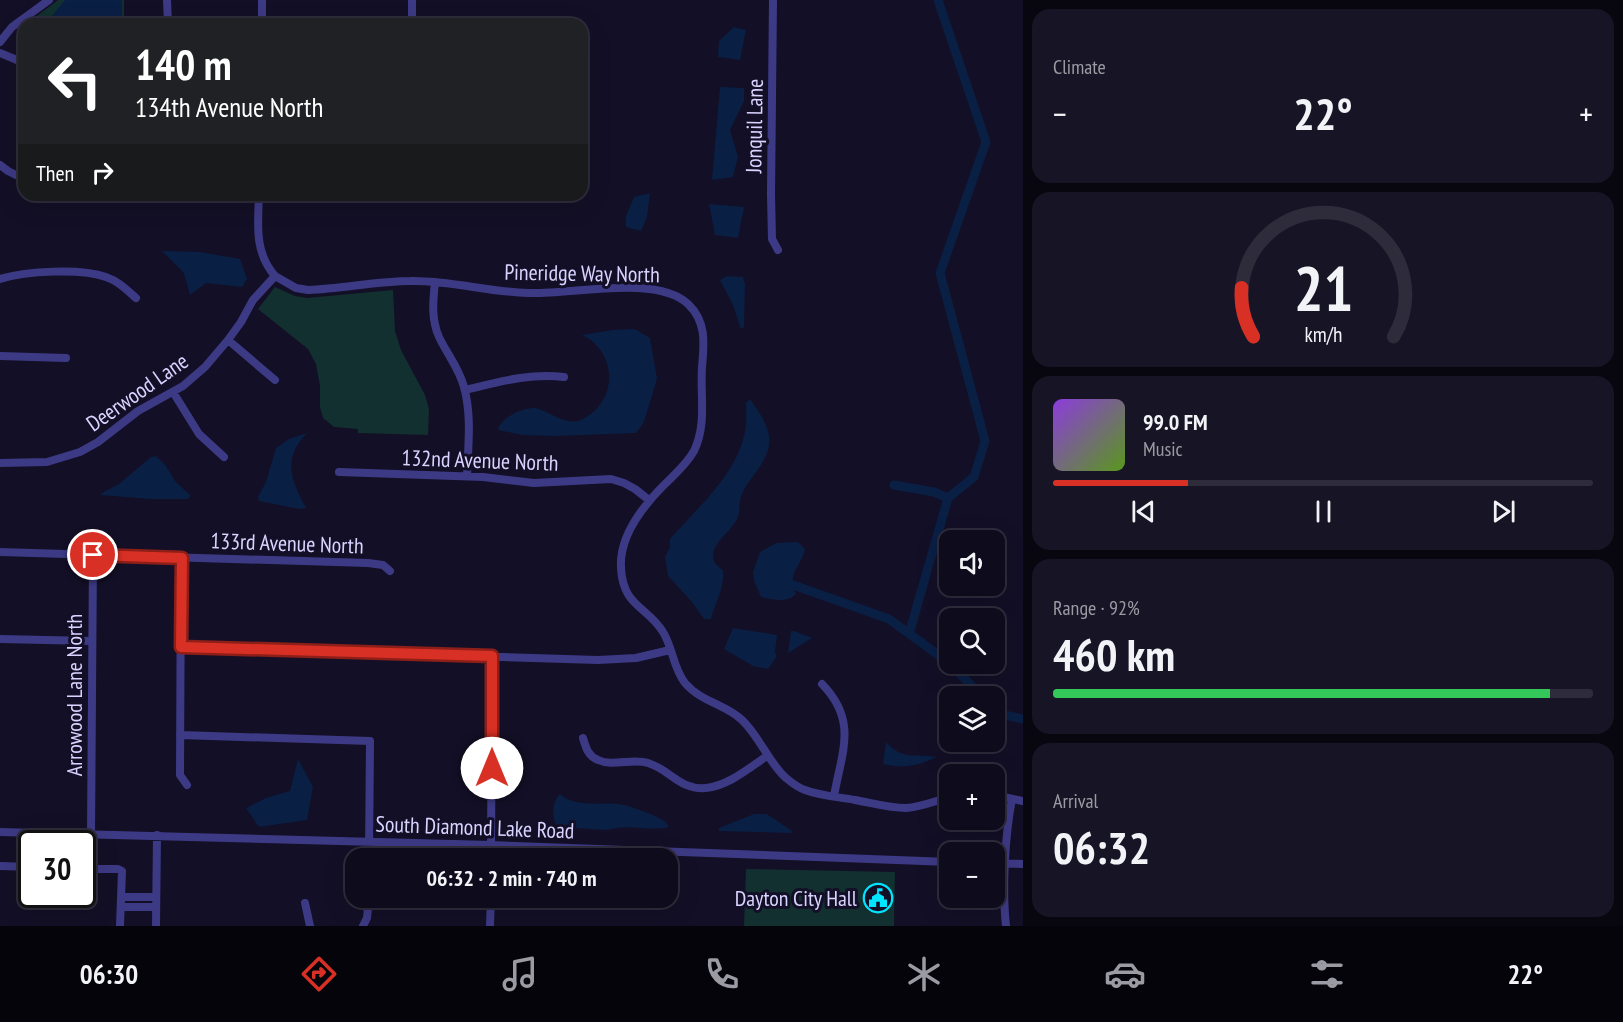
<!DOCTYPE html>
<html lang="en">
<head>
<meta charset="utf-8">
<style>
  :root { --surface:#0e0b1c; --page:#171425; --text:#f1f3f6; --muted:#9b9ba3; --line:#2e2b3b; --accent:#d93025 }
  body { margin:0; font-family:"PT Sans Narrow",sans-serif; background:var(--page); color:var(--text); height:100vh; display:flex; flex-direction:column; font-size:22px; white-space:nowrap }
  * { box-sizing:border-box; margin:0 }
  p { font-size:20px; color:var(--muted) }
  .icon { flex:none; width:33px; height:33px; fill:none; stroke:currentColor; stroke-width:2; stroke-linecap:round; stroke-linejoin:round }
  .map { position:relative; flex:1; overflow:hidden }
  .panel { display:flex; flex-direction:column; gap:9px; padding:9px; background:#08060f; width:600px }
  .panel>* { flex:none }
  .banner { position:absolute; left:18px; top:18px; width:570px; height:183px; border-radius:18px; box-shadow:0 6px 24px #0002,0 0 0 2px var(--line); background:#202124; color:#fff; overflow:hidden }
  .tools { position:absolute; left:939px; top:530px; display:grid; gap:12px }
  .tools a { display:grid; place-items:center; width:66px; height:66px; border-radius:12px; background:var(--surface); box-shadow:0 6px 24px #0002,0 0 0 2px var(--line); font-size:30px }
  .speed { position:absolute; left:18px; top:830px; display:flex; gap:12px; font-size:30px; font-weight:700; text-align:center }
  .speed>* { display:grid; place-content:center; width:78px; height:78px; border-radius:50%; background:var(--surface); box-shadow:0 6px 24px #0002,0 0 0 2px var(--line); line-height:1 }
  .speed .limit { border:3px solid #111; border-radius:9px; background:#fff; color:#111 }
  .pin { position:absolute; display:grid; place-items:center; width:51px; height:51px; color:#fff; margin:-26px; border:3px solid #fff; border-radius:50%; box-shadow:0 2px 6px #0007 }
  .me { position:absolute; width:66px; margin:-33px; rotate:0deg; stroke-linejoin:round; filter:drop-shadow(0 0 4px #0008) }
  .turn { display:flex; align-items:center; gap:21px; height:126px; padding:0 18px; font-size:27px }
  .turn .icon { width:78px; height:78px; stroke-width:2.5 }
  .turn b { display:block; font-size:42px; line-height:51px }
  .then { display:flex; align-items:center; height:57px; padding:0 18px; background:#0003; gap:12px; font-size:22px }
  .big { font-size:45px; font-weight:600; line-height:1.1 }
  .panel .widget { flex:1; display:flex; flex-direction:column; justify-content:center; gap:9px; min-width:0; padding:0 21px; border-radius:18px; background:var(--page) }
  .panel .dial { align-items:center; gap:0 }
  .dial svg { height:156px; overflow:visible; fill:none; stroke:var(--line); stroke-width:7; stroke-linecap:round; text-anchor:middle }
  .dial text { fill:var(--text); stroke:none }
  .song { display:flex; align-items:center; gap:18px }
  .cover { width:72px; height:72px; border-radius:9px; background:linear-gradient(135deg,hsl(270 70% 55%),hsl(90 70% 35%)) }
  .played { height:6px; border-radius:3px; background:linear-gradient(90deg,var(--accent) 25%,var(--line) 25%) }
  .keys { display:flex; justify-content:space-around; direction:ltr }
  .heat { display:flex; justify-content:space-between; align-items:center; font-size:33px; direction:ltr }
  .charge { height:9px; border-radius:4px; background:linear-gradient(90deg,#34c759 92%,var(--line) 0) }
  .trip { position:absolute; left:345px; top:848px; width:333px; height:60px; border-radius:18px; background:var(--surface); box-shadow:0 6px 24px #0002,0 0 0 2px var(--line); font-weight:600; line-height:60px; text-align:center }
  .tab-bar { display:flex; height:96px; justify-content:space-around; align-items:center; background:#06040b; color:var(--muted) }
  .tab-bar .icon { width:42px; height:42px }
  .tab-bar .selected { color:var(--accent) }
  .tab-bar b { font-size:27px; color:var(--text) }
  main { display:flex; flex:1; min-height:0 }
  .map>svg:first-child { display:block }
  .green { fill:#12302f }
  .water { fill:#0a1f44 }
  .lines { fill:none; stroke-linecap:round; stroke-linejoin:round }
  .river { stroke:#0a1f44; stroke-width:9 }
  .minor { stroke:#3d3a85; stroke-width:8 }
  .route-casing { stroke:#8d1f18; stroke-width:15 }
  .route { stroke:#d93025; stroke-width:10 }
  .labels { text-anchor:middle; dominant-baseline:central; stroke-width:6; stroke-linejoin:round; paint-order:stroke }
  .street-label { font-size:22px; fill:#d9d4ff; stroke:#130f26 }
  .poi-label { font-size:22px; fill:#d9d4ff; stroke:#130f26; text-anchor:end }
</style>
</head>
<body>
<main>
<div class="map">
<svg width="1023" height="926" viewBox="0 0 1023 926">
  <rect width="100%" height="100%" fill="#130f26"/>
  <path class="green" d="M 58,0 L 124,0 L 124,24 L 43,24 L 33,19 Z
    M 275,287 L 295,296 L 307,298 L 393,290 L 395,331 L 401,350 L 425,395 L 429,409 L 428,435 L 358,433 L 358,429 L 334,427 L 323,418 L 320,407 L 320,386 L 316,364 L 308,349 L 258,309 Z
    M 746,869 L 895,872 L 894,926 L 744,926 Z"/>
  <path class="water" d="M 65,0 L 122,0 L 122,24 L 47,24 L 46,23 Z
    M 734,27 L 746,30 L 740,60 L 718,57 L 719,41 Z
    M 720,87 L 744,88 L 744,101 L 730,130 L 738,157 L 733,177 L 712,180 Z
    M 650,193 L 647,217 L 641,231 L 626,227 L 626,216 L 634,197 Z
    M 709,204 L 744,207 L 738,238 L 715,235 Z
    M 162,251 L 200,252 L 240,259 L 247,279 L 242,287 L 206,283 L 190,295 L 184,273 Z
    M 727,276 L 743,277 L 745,284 L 744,327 L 741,329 L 733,305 L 720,280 Z
    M 635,329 L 650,338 L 657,379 L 644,422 L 636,433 L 556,436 L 523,435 L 498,430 C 500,418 523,407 535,408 C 551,411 566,428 583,419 C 618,401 618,352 582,335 L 612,330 Z
    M 750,399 C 758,411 767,422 769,436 C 772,460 750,475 742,494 C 738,502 741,513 736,521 C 729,534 697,554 723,570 C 725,587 715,603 711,619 L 704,619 L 691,601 L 668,576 L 665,557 L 670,547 L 670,539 C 697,508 734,477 744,436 C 747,426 746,413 746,403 Z
    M 307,433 C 281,460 292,481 306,508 L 299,509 L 259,501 L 258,497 L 266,482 L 276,448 L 289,439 Z
    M 156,456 L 166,466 L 175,481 L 191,496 L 187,499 L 150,499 L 101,495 L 100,494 L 119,484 L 151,457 Z
    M 798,542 L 805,549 C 801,568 786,572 796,594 C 786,604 773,599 761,597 L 754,581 L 753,572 L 760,552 L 776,543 Z
    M 733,628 L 777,635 L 775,652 L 777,656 L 768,669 L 753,666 L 724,649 Z
    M 791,631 L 794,631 L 812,638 L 788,653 Z
    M 886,742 C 903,761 914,753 937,757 C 917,766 904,769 883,764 Z
    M 298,759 L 313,787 L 307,820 L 259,827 L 246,808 L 266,798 L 290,791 Z
    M 560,794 C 575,808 601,802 619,804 C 631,806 643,811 655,816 C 661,819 666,821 669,827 C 649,832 628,823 608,830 L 557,827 C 552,817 551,803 560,794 Z
    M 754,814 L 767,814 L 792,831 L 791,833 L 719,831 L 719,828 Z"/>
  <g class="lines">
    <path class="river" d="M 894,485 L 934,492 L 948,498
      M 782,581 L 889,619 L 948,662 L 982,696
      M 909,634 L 948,498 L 974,477 L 985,441 L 940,273 L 986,142 L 938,0
      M 994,709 L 1000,714 L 1023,719"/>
    <path class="minor" d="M 167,0 L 168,24
      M 773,0 L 771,194 L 772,239 L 778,250
      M 262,24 L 262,0
      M 412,24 L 412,0
      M 0,42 L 12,27 L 49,0
      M 0,53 L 24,63
      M 0,165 L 8,171 L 24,179
      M 275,276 L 296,288 L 308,290 C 342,289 376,281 410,281 C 449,280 488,292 528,293 C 570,295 656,274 688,304 C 707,322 704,344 702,367 C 700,396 707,424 694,451 C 686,465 675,474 664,485 C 643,506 619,537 621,568 C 623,607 647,606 663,632 C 673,648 673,668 685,683 C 701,702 725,704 742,720 C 760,737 768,762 786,778 C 792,783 799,788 805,790 C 821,796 839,797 855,800 C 872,803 889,808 906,808 C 921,807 935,801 950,797
      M 0,279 C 26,271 81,268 106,277 C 118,281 127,290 136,298
      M 435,282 C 433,301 431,319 439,337 C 447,354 459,368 464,387 C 472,416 468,447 467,476
      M 228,340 L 275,380
      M 0,356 L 66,358
      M 465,390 C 499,382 528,373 564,377
      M 173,392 L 199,434 L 224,457
      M 0,463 L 47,462 L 80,452 L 98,442 L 138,411 L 183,386 L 205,367 L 228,340 L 241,322 L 253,300 L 275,276 C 254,252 258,224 259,195
      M 339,472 L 483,477 L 534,483 L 611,479 L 624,483 L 635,489 L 649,500
      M 0,552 L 368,563 L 383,565 L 390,571
      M 181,558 L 180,775 L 187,785
      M 0,639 L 92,641
      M 181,647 L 598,660 L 636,658 L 670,650
      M 822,684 C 858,721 842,751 834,796
      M 180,735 L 370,741 L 369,858
      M 583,738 C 586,748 588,756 598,760 C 613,767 632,758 648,763 C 671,770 679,790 706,788 C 728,786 749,768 767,756
      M 994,795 L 1023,801
      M 0,832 L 491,845 L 950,862
      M 91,835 L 93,555
      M 491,858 L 492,656
      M 994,863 L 1023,864
      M 0,866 L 32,867
      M 82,869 L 118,869 L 122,871 L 120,926
      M 121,897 L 156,897
      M 305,903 L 310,926
      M 122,907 L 156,907
      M 156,926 L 157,835
      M 363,926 L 367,918 L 369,897
      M 490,926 L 491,897
      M 1006,926 C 1002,889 1005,835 1012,799"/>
  </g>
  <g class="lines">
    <g class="route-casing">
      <path id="route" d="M 93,555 L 182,558 L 181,647 L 492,656 L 492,768"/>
    </g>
    <use href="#route" class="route"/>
  </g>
  <defs>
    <g id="civic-ring" transform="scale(1.5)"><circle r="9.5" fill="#130f26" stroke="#00e5ff" stroke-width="1.5"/><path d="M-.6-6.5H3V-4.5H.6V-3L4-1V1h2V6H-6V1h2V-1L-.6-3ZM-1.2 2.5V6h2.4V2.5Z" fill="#00e5ff"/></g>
  </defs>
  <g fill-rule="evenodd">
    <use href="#civic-ring" x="878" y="898"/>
  </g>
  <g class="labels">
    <g class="street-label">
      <text transform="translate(754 126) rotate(-89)">Jonquil Lane</text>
      <text transform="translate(582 273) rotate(1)">Pineridge Way North</text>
      <text transform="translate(137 392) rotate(-35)">Deerwood Lane</text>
      <text transform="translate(480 460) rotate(2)">132nd Avenue North</text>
      <text transform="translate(287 543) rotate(2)">133rd Avenue North</text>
      <text transform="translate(74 695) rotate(-90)">Arrowood Lane North</text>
      <text transform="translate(475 827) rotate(2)">South Diamond Lake Road</text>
    </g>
    <g class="poi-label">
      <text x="857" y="898">Dayton City Hall</text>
    </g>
  </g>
</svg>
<div class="tools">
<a><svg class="icon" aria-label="sound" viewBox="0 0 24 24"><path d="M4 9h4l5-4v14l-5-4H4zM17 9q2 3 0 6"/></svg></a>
<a><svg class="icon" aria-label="search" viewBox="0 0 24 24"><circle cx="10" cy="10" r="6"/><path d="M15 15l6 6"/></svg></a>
<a><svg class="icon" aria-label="layers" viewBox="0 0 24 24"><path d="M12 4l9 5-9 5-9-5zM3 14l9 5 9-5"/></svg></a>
<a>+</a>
<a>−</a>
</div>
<div class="speed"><div class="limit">30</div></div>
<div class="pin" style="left:93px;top:555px;background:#d93025"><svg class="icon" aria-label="arrive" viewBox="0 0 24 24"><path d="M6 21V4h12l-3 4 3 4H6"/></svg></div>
<svg class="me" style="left:492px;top:768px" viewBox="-20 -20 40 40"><circle r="19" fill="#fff"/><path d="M0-13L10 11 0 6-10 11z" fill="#d93025"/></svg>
<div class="trip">06:32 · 2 min · 740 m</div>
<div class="banner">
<div class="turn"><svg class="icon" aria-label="left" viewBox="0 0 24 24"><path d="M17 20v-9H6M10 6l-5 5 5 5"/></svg><div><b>140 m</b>134th Avenue North</div></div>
<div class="then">Then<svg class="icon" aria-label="right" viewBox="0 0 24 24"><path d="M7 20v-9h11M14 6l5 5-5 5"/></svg></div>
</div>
</div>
<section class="panel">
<div class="widget"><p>Climate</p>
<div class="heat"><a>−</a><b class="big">22°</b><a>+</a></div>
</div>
<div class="widget dial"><svg viewBox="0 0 100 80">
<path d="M14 69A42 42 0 1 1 86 69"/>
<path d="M14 69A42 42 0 0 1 8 44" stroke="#d93025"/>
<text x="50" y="56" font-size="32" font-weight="700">21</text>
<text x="50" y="72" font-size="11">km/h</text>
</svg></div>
<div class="widget">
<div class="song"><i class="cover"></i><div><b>99.0 FM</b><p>Music</p></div></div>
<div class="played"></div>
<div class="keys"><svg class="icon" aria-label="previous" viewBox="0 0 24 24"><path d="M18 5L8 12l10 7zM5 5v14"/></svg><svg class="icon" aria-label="pause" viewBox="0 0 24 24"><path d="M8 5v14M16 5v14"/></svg><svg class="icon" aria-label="next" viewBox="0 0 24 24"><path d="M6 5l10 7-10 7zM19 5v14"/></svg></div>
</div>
<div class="widget"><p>Range · 92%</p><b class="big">460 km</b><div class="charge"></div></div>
<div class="widget"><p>Arrival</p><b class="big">06:32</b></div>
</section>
</main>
<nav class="tab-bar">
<b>06:30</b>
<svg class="icon selected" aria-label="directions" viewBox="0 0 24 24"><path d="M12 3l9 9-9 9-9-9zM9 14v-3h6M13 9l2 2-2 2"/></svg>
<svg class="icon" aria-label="music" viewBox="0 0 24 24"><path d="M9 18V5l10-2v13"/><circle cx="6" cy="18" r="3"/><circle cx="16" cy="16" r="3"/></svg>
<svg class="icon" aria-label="phone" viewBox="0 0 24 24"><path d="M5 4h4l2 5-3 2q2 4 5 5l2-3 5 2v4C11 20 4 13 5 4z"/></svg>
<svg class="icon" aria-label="climate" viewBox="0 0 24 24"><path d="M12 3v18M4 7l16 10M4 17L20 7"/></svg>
<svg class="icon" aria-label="car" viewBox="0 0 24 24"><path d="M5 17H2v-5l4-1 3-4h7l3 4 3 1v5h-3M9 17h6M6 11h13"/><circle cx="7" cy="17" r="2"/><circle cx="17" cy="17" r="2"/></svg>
<svg class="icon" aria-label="filters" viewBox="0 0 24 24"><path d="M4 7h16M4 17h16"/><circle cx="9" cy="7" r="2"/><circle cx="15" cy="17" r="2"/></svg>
<b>22°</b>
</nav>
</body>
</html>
